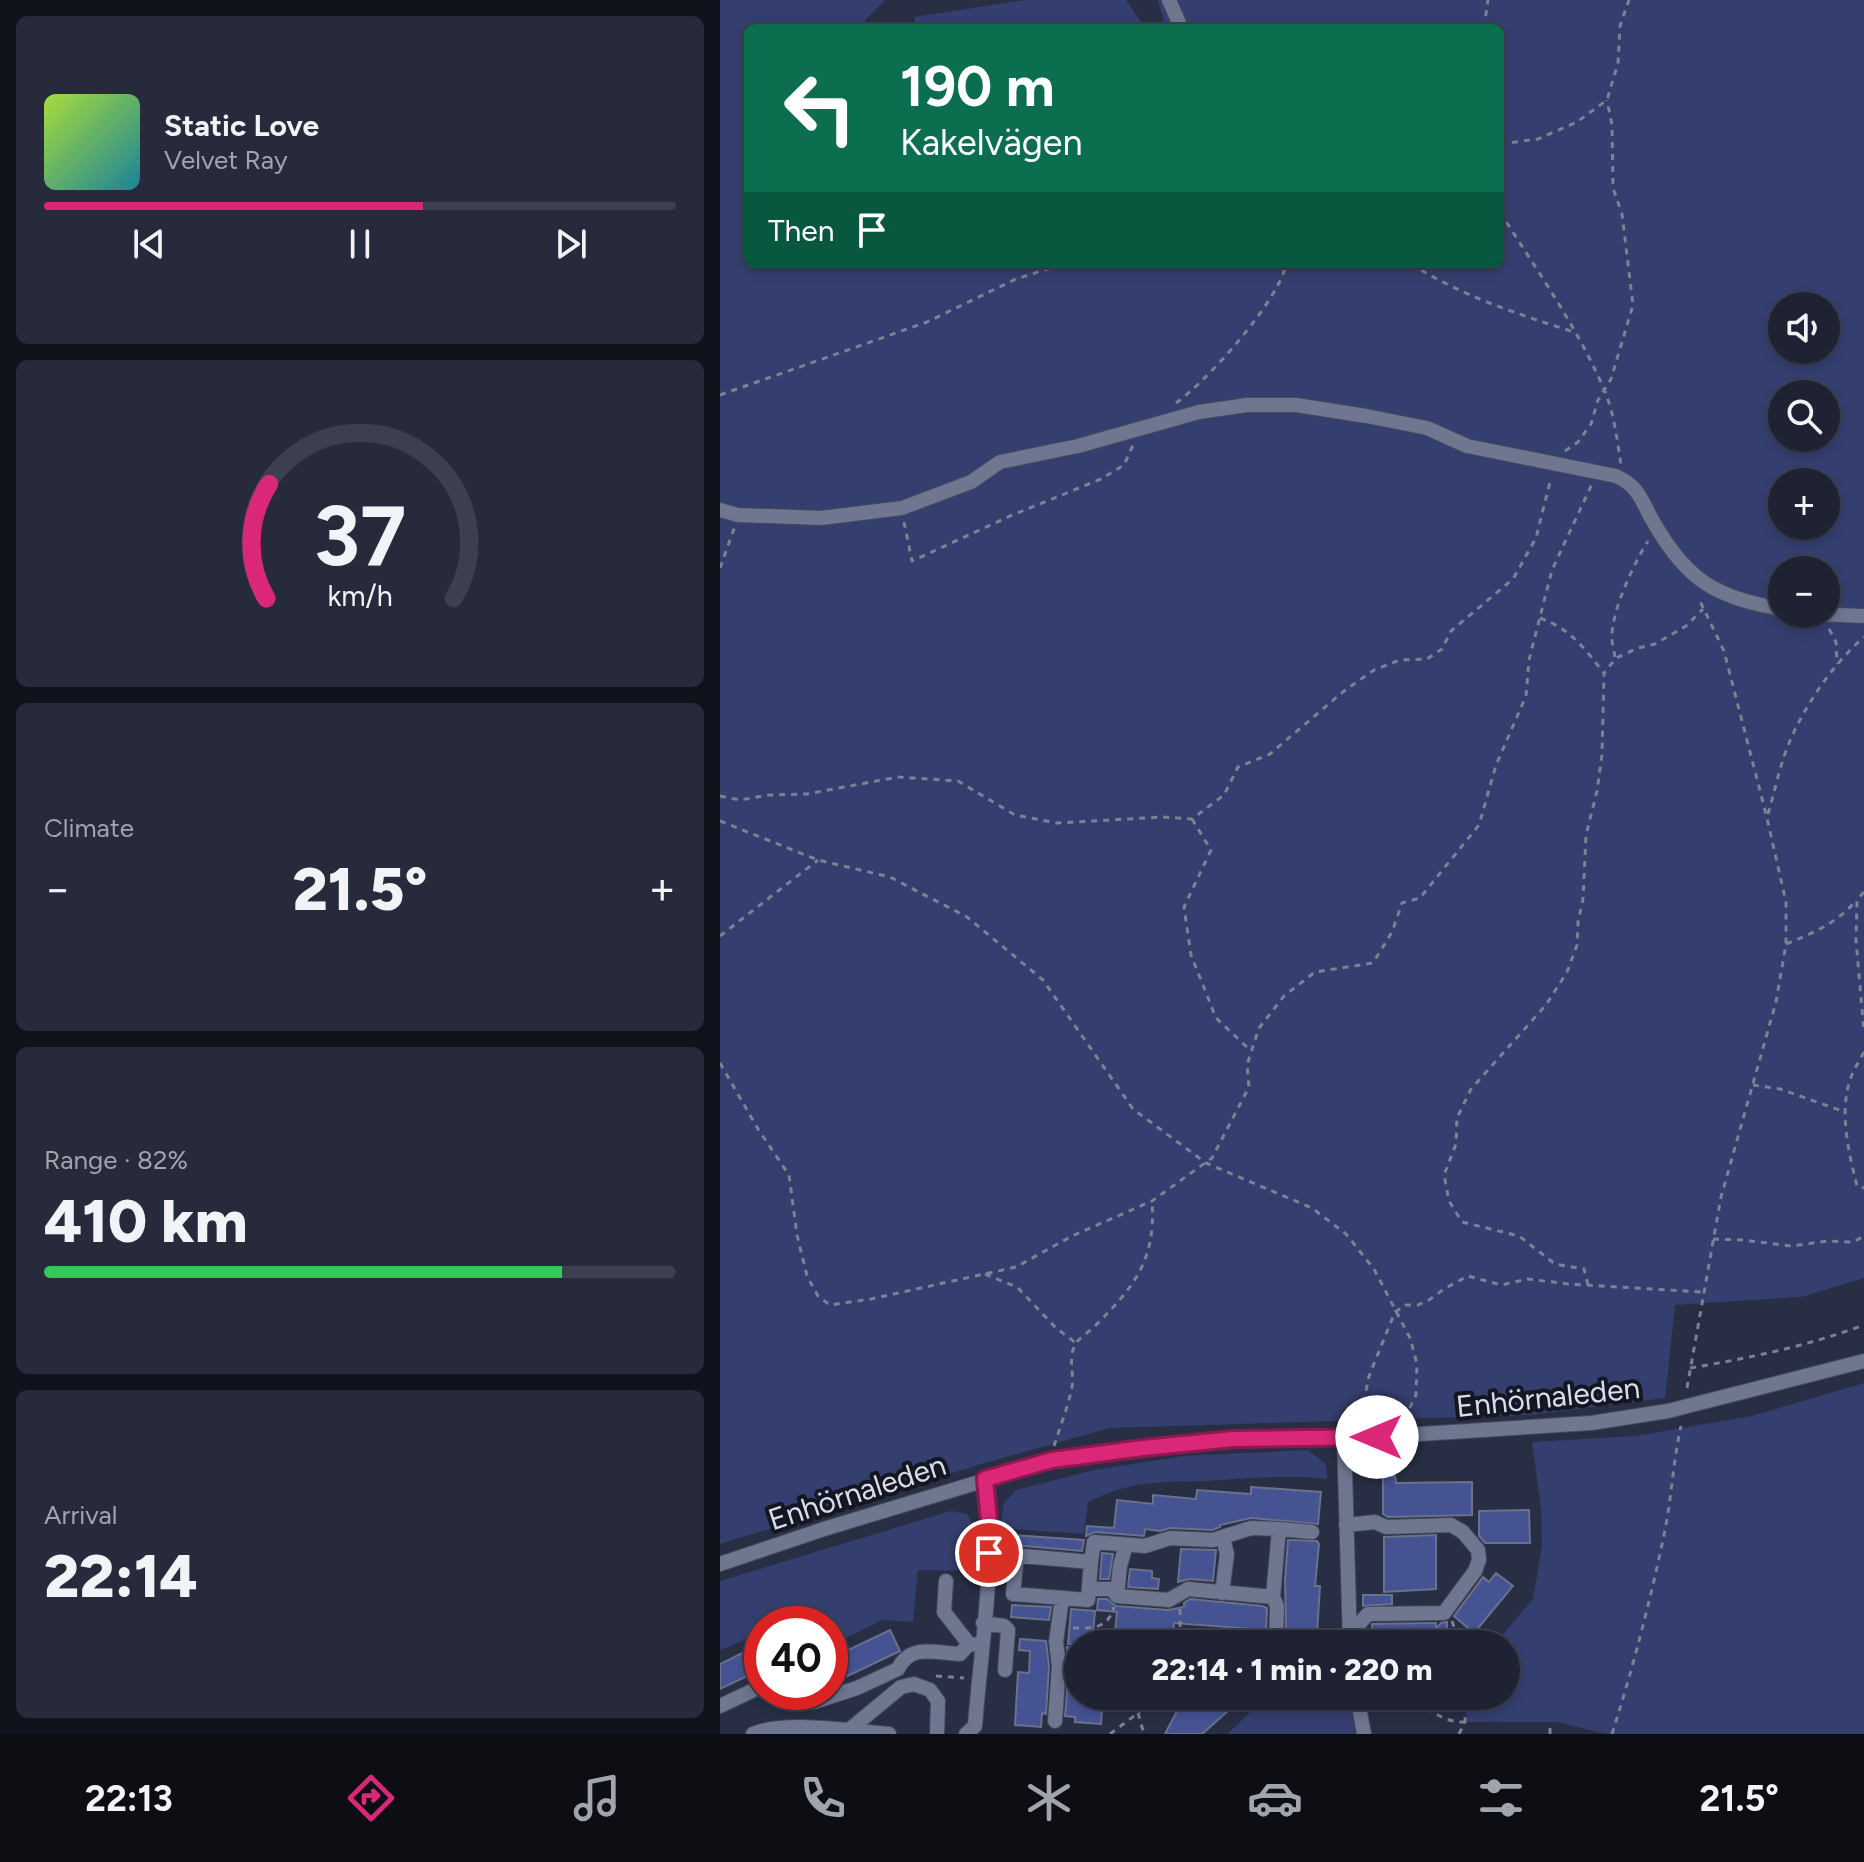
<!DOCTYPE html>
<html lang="en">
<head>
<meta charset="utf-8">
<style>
  :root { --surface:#1e2233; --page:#262a3b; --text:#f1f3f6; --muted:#a1a4ac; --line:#3c3f4e; --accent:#db2777 }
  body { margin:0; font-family:Figtree,sans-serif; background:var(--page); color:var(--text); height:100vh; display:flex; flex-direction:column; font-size:30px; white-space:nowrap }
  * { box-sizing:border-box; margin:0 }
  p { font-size:26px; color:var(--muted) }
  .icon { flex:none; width:44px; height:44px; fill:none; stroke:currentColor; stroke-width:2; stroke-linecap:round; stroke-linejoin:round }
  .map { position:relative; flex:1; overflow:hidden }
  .side { display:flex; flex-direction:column; gap:16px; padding:16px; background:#10131c; width:720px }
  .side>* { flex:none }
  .top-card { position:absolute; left:24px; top:24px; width:760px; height:244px; border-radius:12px; box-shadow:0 4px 12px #0003,0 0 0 2px var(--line); background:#0b6e4f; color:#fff; overflow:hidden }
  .controls { position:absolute; left:1048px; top:292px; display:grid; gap:16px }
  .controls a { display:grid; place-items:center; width:72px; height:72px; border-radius:50%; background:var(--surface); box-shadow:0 4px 12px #0003,0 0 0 2px var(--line); font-size:40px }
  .speed { position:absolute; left:24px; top:1606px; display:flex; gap:16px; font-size:40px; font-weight:700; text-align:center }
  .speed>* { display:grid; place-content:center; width:104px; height:104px; border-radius:50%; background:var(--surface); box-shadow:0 4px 12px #0003,0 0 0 2px var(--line); line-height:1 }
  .speed .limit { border:12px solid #d22; background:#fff; color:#111 }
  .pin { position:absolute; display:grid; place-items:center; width:68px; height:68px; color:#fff; margin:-34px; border:4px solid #fff; border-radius:50%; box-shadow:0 2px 8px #0007 }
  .me { position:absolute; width:88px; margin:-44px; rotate:270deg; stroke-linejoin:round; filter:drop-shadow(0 0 6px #0008) }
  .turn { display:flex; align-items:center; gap:28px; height:168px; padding:0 24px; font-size:36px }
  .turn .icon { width:104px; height:104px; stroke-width:2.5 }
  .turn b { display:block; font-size:56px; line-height:68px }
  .then { display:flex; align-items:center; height:76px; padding:0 24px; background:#0003; gap:16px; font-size:30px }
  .big { font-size:60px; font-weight:800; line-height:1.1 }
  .side .tile { flex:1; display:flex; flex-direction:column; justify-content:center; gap:12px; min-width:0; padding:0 28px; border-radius:12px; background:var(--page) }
  .side .dial { align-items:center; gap:0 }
  .dial svg { height:208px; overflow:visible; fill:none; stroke:var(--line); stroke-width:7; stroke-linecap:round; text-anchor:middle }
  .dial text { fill:var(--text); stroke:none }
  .song { display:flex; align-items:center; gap:24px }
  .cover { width:96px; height:96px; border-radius:12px; background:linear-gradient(135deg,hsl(80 70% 55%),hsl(190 70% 35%)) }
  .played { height:8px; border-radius:4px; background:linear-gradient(90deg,var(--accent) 60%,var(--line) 60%) }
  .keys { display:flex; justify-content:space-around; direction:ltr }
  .heat { display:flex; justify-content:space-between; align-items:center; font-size:44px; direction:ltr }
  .charge { height:12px; border-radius:6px; background:linear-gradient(90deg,#34c759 82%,var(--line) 0) }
  .trip { position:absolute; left:344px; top:1630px; width:456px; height:80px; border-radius:40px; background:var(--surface); box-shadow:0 4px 12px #0003,0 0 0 2px var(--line); font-weight:800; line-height:80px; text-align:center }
  .tabs { display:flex; height:128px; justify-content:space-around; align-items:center; background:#0c0e14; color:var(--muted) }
  .tabs .icon { width:56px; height:56px }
  .tabs .current { color:var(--accent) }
  .tabs b { font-size:36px; color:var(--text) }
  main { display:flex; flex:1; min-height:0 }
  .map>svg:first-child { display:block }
  .green { fill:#353f6f; fill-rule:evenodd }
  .building { fill:#455393; stroke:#6a718a; stroke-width:2 }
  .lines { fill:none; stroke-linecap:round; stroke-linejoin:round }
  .minor-casing { stroke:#45495c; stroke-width:16 }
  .path { stroke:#7c8193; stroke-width:3; stroke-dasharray:6 6; stroke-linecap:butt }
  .minor { stroke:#6f7690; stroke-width:14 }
  .route-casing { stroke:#8e194d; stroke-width:20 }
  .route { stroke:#db2777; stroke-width:14 }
  .labels { text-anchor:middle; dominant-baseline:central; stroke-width:8; stroke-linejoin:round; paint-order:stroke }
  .street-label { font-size:30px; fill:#d8dceb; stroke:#141721 }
</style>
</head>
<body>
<main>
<section class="side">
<div class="tile">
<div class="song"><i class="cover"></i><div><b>Static Love</b><p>Velvet Ray</p></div></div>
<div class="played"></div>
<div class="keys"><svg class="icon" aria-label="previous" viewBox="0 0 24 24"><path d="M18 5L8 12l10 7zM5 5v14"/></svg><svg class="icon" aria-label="pause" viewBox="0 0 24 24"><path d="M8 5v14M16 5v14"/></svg><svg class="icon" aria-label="next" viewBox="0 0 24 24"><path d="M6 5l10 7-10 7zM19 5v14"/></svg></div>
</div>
<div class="tile dial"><svg viewBox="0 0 100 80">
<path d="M14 69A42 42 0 1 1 86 69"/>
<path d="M14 69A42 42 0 0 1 15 25" stroke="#db2777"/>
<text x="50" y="56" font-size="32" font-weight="700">37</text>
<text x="50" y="72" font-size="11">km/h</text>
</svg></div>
<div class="tile"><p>Climate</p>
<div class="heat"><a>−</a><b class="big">21.5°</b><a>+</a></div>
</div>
<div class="tile"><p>Range · 82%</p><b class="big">410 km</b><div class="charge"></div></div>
<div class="tile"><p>Arrival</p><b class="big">22:14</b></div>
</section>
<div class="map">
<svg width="1144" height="1734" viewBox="0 0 1144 1734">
  <rect width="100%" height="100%" fill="#282e44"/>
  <path class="green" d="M 0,0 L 165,0 L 145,20 L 145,28 L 28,28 L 28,264 L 780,264 L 780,28 L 446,28 L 438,0 L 1144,0 L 1144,1278 L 1081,1297 L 955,1305 L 945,1398 L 809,1415 L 390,1428 L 265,1463 L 0,1544 ZM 1062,306 L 1106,306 L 1106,350 L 1062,350 ZM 1062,394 L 1106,394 L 1106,438 L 1062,438 ZM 1062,482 L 1106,482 L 1106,526 L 1062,526 ZM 1062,570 L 1106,570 L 1106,614 L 1062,614 Z
    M 305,0 L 406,0 L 425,28 L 196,28 L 194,17 Z
    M 1144,1383 L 1144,1734 L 886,1734 L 838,1722 L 745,1722 L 747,1696 L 786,1696 L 786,1644 L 775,1644 L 813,1599 L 822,1546 L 821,1509 L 812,1442 L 915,1436 L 1032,1416 Z
    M 588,1450 L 606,1464 L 607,1479 C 565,1474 525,1479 483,1481 C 434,1483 414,1480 368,1502 L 364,1534 L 280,1528 L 284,1503 L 296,1490 L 375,1470 L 463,1456 Z
    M 231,1511 L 247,1514 L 258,1535 L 256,1571 L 198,1570 L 193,1622 L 162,1620 L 119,1641 L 110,1637 L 110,1624 L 42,1624 L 42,1633 L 0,1650 L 0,1581 Z
    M 546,1696 L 628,1696 L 636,1734 L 508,1734 Z"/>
  <path class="building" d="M 663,1476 L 675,1476 L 676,1483 L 752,1482 L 752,1515 L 668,1517 L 663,1514 Z
    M 531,1487 L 601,1492 L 598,1524 L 531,1518 L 500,1525 L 500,1527 L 492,1530 L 450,1528 L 440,1531 L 425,1529 L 424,1536 L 375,1532 L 366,1536 L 367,1526 L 394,1528 L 397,1500 L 433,1504 L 433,1495 L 476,1499 L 477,1490 L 531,1494 Z
    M 809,1510 L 810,1543 L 765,1543 L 759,1536 L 759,1511 Z
    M 293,1535 L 364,1540 L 362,1551 L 292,1545 Z
    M 716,1535 L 716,1589 L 664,1592 L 664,1537 Z
    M 568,1540 L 597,1541 L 599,1544 L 595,1586 L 600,1586 L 597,1634 L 566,1631 L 565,1580 Z
    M 461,1549 L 496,1550 L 493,1581 L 469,1579 L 458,1582 Z
    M 382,1553 L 393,1554 L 389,1579 L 380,1579 Z
    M 410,1569 L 432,1571 L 432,1578 L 439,1579 L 438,1589 L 408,1587 Z
    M 776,1573 L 793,1586 L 754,1633 L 734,1616 L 763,1577 L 769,1582 Z
    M 643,1595 L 672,1595 L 672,1604 L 643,1606 Z
    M 378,1599 L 387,1599 L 396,1606 L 448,1610 L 464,1607 L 464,1603 L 470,1599 L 542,1606 L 547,1608 L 546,1630 L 454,1623 L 453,1636 L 395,1631 L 397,1612 L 377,1610 Z
    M 292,1605 L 331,1607 L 329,1620 L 291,1617 Z
    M 351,1609 L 375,1611 L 373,1634 L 394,1635 L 394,1644 L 348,1644 Z
    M 727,1622 L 727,1644 L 651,1644 L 652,1624 L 716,1623 L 716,1629 L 721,1623 Z
    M 170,1630 L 180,1651 L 115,1682 L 110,1673 L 110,1633 L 120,1654 Z
    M 300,1639 L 326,1641 L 329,1666 L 326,1714 L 322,1713 L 321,1727 L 295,1725 L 298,1672 L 309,1673 L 310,1651 L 299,1650 Z
    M 42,1643 L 42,1669 L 0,1689 L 0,1664 Z
    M 347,1647 L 358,1648 L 358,1696 L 383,1696 L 381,1724 L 355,1722 L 355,1717 L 345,1716 L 349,1667 Z
    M 466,1696 L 511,1696 L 517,1703 L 482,1734 L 445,1734 L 458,1709 L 455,1705 Z"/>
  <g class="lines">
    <g class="minor-casing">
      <path id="minor" d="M 449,0 L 459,23
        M 0,510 L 18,515 L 101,518 L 182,508 L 251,482 L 280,462 L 358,446 L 479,412 L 527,405 L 576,405 L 646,416 L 707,428 L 747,446 L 896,476 C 920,487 921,501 934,523 C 968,582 996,597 1062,609
        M 1094,614 L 1144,616
        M 624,1437 L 630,1644
        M 626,1525 L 655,1522 L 666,1527 L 731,1525 L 743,1532 L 758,1550 L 759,1560 L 755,1571 L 724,1613 L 648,1614 L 639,1624 L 630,1626
        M 269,1553 L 371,1562 L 368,1600 L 293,1594 L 297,1555
        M 371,1562 L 374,1542 L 425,1546 L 450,1538 L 493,1540 L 531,1528 L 559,1529
        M 0,1564 L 104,1529 L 332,1460 L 513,1439 L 638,1438 L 871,1423 L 948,1411 L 1144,1361
        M 226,1581 L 224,1612 L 249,1644
        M 369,1589 L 392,1589 L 397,1596 L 449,1600 L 468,1589 L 553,1597 L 557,1606 L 556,1644
        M 502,1593 L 507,1554 L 503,1538
        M 397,1596 L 400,1566 L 406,1545
        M 553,1597 L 559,1529 L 592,1532
        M 263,1623 L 284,1626 L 288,1630 L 285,1670
        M 63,1692 L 66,1698 L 94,1702 L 137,1688 L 178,1669 C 190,1643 216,1653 240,1654 L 249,1644 L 261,1645
        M 637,1696 L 644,1734
        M 0,1706 L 42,1686
        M 335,1721 L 339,1666 L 336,1642 L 342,1598
        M 128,1731 L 181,1687 L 194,1684 L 210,1690 L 218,1701 L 217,1734
        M 33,1734 C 64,1720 134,1731 169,1734
        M 246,1734 L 255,1726 C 261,1644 277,1560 265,1479"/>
    </g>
    <path class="path" d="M 764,28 L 768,0
      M 780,144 L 818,139 L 857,122 L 887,100 L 898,63 L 900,26 L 909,0
      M 780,212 C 816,269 856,325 883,387 C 894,411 897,439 901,465
      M 691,264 C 742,296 797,314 854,332
      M 0,395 L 207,322 L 296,279 L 344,264
      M 456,403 C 487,381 559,301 566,264
      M 845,451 L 858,442 L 871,424 L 878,400 L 891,379 L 913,305 L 902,214 L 893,188 L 892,125 L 887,100
      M 184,522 L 192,561 L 290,516 L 381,479 L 404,465 L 414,443
      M 0,568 L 15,526
      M 820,618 C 852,630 863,647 884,673
      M 1109,629 L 1116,642 L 1117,664
      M 895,657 C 894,651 892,644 892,638 C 891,612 914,563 928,541
      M 0,796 L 20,800 L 49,795 L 87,794 L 178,777 L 238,781 L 295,815 L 337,823 L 443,817 L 472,819 L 504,795 L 518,767 L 550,754 L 624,691 L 654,670 L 680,660 L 707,659 L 722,649 L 731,631 L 793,579 L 816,538 L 831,478
      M 1048,814 C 1055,790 1060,765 1069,743 C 1085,705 1113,664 1144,637
      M 472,819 L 491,850 L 464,907 L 471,955 L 496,1018 L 531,1051
      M 0,821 L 98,860 L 170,877 L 247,917 L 323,980 L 413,1109 L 486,1163 L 592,1208 L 626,1234 L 654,1269 L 690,1338 L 697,1364 L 696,1395 L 683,1422
      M 1144,892 L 1137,900 L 1136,940 L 1144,1032
      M 0,936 L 98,860
      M 1066,944 C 1094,933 1116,923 1136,901
      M 1144,1052 C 1139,1061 1133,1071 1130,1080 C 1119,1114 1129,1153 1137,1186 L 1144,1188
      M 0,1063 L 38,1129 L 69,1175 L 77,1235 L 87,1276 L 98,1296 L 110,1305 L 151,1299 L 296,1267 L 352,1236 L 432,1201 L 492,1158 L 529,1087 L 527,1065 L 539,1028 L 564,996 L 595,972 L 653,963 L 672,932 L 682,903 L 700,898 L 759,825 L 776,765 L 806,696 L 809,660 L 832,570 L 872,484
      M 1033,1085 L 1060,1089 L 1125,1112
      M 993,1239 L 1023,1240 L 1071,1246 L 1108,1241 L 1133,1242 L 1144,1236
      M 265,1274 L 297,1287 L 336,1328 L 356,1343
      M 868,1285 L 864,1269 L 835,1264 L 799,1236 L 742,1222 L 729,1201 L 724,1175 L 736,1144 L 737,1118 L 751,1089 L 826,1005 L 847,972 L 857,945 L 858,922 L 863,899 L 866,835 L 877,791 L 882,755 L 884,673 L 896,658 L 918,648 L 935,644 L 966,626 L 983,609
      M 970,1368 C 1030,1358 1087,1346 1144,1325
      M 967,1388 L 1001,1197 L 1056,1002 L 1066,944 L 1066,902 L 1047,818 L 1004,651 L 978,597
      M 639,1426 L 649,1376 L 675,1312 L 686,1305 L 698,1305 L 709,1300 L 724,1289 L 748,1276 L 781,1285 L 808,1279 L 848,1284 L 982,1292
      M 334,1446 C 340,1427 348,1407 352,1387 C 354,1373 348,1358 355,1345 C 359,1337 371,1331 377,1324 C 416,1285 436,1258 432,1201
      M 460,1609 L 460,1631 L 465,1644
      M 732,1621 L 740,1644
      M 353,1628 C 373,1628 388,1629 394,1607
      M 216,1676 L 244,1678
      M 686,1696 C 707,1706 721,1723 745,1722
      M 418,1713 L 424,1734
      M 390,1734 L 418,1713 L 433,1696
      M 739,1734 L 745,1722 L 746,1696
      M 830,1734 L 830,1727
      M 892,1734 C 913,1668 931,1598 945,1530 C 952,1495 953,1461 961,1426"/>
    <use href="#minor" class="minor"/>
  </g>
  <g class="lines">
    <g class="route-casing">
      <path id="route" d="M 269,1553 L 270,1532 L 265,1479 L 332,1460 L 423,1448 L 513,1439 L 657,1437"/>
    </g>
    <use href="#route" class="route"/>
  </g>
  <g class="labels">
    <g class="street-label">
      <text transform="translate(828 1397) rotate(-6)">Enhörnaleden</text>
      <text transform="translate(137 1492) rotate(-18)">Enhörnaleden</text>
    </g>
  </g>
</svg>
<div class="controls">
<a><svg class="icon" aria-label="sound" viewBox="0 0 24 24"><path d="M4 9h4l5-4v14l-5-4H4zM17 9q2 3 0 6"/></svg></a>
<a><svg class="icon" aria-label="search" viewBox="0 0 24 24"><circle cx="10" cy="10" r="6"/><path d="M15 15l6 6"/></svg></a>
<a>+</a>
<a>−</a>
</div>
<div class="speed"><div class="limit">40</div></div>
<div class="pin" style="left:269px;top:1553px;background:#d93025"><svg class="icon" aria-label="arrive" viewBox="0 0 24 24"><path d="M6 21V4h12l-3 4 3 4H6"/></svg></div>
<svg class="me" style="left:657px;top:1437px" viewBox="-20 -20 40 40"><circle r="19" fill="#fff"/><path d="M0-13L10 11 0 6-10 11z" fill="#db2777"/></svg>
<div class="trip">22:14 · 1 min · 220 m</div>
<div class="top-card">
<div class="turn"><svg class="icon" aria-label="left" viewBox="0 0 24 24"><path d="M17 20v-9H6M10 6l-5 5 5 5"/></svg><div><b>190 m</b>Kakelvägen</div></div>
<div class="then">Then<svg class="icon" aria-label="arrive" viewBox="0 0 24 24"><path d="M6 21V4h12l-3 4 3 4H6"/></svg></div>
</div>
</div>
</main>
<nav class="tabs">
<b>22:13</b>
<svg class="icon current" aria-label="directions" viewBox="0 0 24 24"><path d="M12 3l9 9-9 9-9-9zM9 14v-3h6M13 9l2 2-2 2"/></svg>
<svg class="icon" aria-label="music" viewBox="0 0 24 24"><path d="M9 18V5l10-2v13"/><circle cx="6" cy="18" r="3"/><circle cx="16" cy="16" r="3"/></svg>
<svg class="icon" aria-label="phone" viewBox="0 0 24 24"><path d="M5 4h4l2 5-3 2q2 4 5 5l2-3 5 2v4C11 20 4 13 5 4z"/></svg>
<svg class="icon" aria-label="climate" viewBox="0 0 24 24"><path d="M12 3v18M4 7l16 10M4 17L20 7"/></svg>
<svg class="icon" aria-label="car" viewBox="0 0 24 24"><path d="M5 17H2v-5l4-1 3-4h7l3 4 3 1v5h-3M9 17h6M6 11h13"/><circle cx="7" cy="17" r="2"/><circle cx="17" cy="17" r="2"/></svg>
<svg class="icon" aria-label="filters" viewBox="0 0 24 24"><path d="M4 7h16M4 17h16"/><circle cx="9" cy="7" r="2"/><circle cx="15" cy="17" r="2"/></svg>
<b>21.5°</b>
</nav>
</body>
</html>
